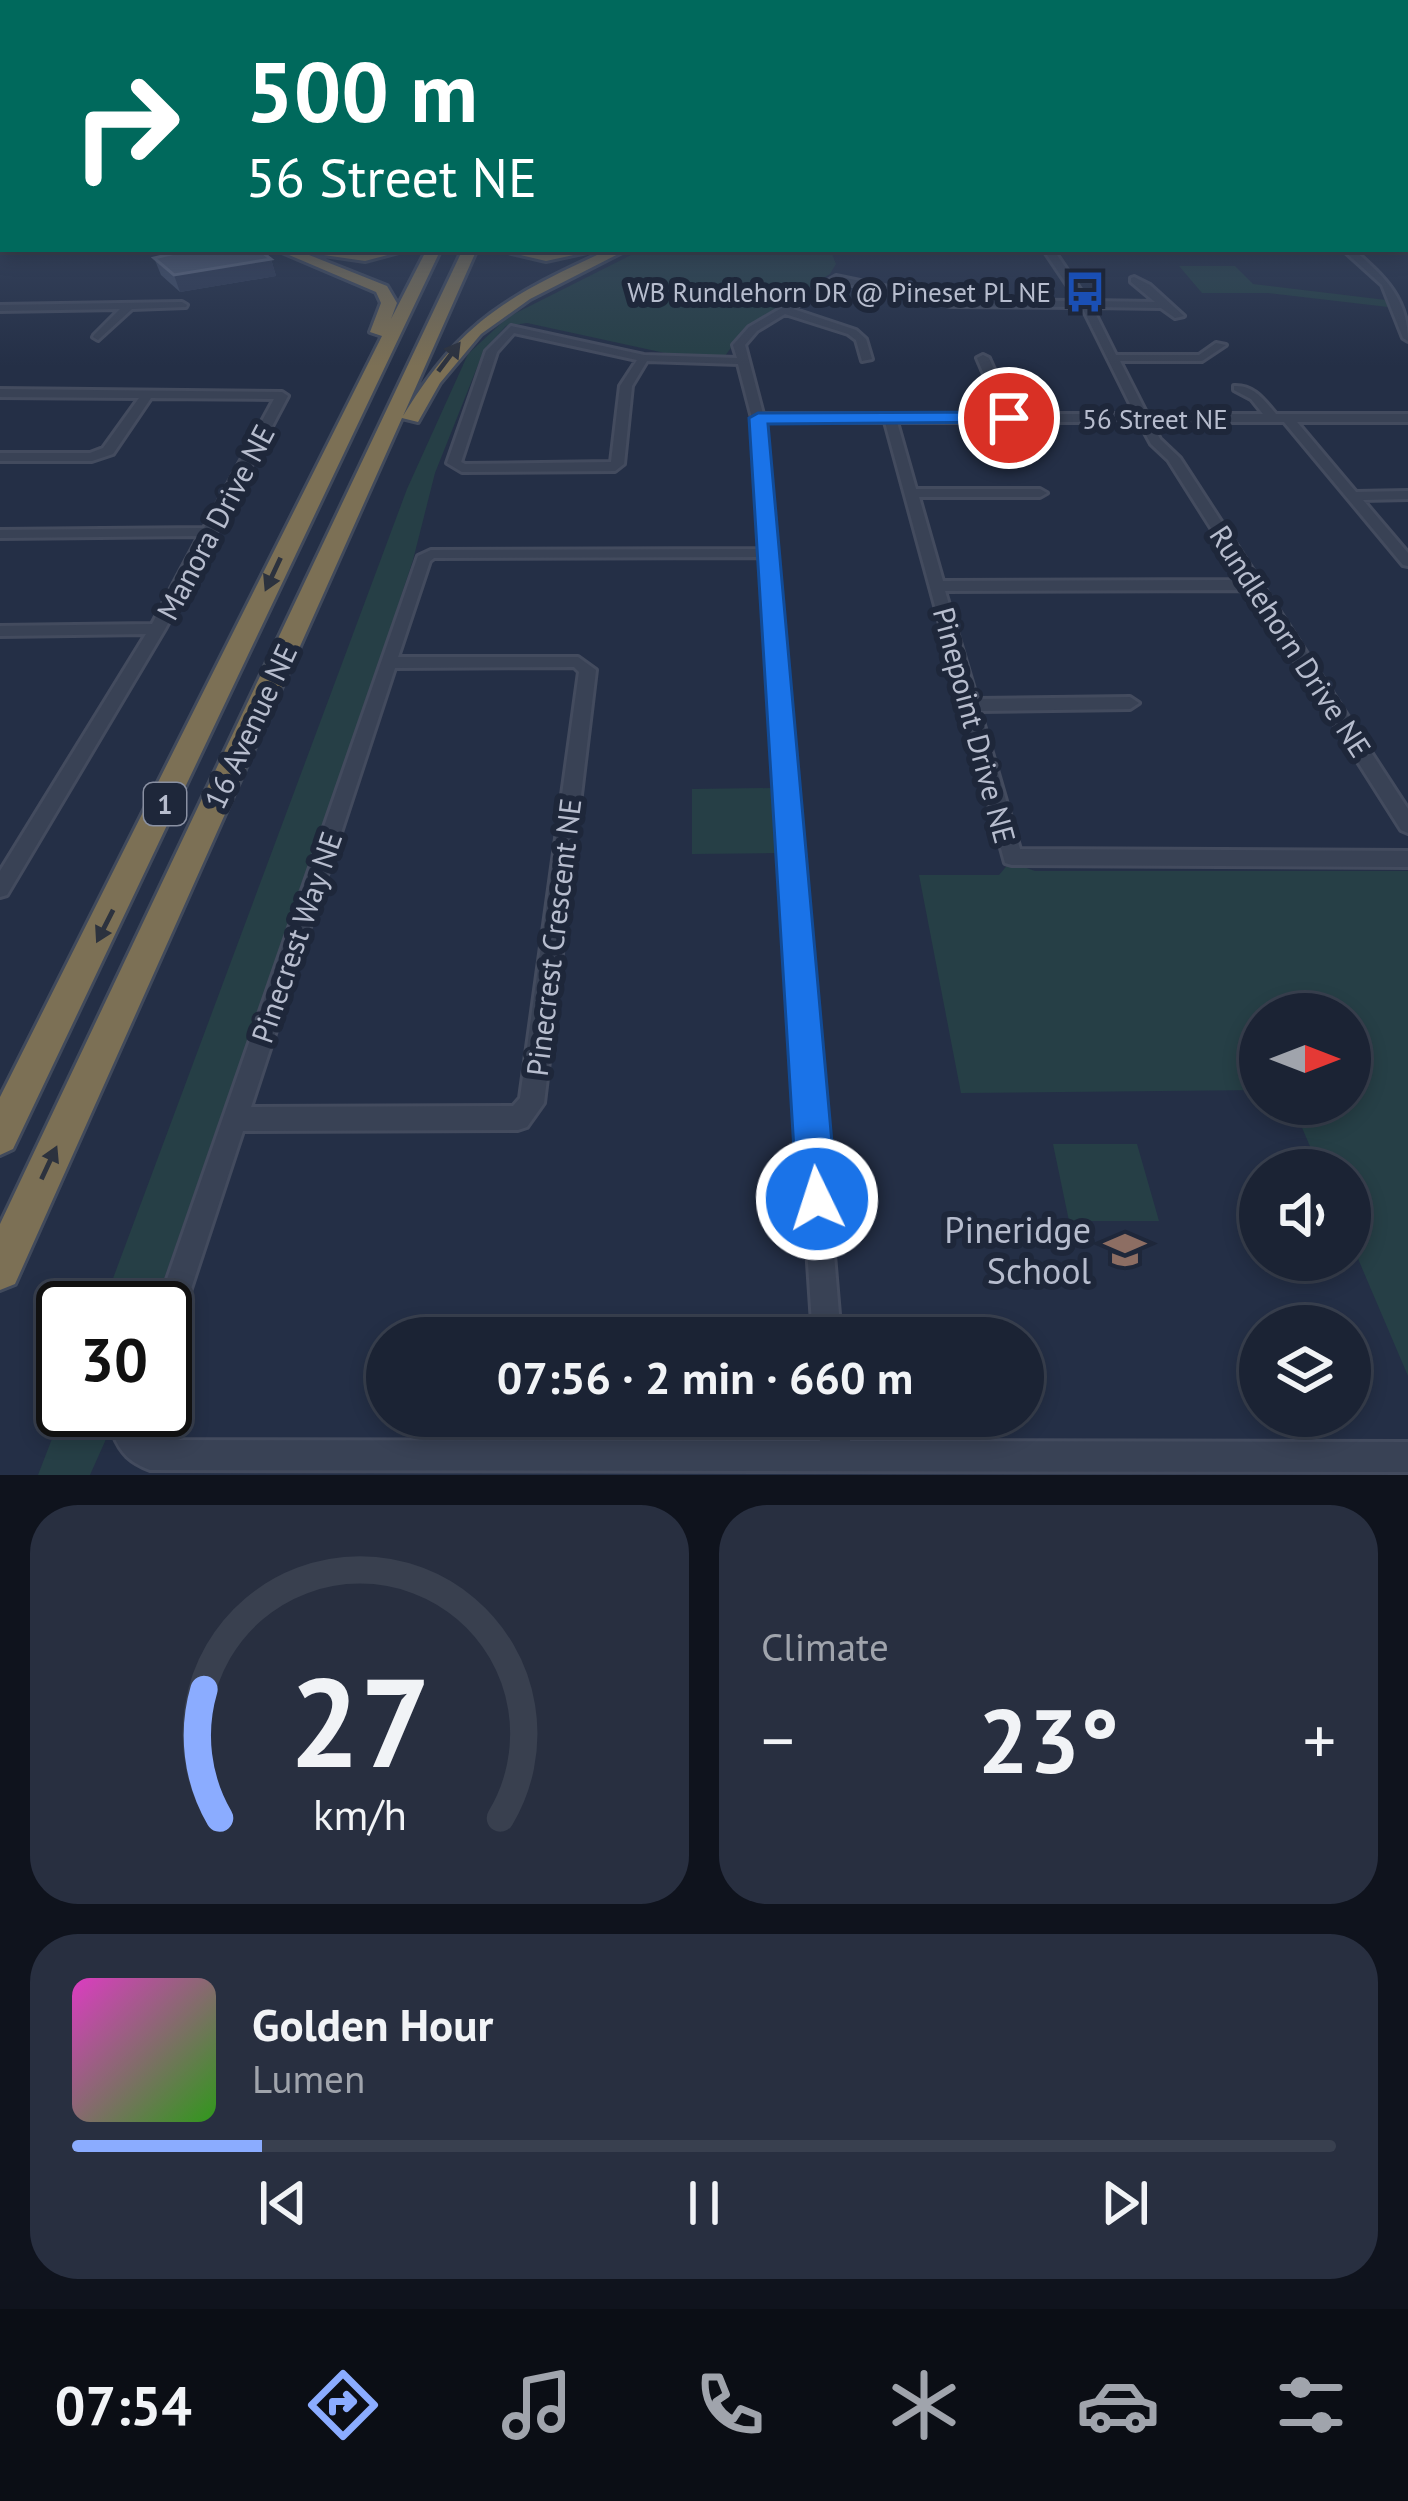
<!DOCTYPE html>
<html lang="en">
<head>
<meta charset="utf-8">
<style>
  :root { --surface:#1b2334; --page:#282f40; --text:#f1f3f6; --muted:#a0a4ac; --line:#39404f; --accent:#8bacff }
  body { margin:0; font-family:"PT Sans",sans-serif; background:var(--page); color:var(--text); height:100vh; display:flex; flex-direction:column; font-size:45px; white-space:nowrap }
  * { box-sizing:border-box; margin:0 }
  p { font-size:39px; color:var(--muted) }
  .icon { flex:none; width:66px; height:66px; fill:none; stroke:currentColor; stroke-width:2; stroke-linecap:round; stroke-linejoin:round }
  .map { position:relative; height:1475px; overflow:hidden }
  .details { display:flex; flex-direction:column; gap:30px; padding:30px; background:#0f131d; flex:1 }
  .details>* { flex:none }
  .banner { position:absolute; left:0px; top:0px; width:1410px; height:252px; box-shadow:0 6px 18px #0003,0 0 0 3px var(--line); background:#00695c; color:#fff; overflow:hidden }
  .needle { width:78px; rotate:90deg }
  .fabs { position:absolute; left:1239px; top:993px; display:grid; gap:24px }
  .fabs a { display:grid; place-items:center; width:132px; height:132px; border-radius:50%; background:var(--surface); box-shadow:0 6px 18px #0003,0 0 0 3px var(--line); font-size:60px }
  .speed { position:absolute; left:36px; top:1281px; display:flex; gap:24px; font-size:60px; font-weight:700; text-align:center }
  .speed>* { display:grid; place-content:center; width:156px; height:156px; border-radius:50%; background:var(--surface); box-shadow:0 6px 18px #0003,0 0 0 3px var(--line); line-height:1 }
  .speed .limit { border:6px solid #111; border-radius:18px; background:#fff; color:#111 }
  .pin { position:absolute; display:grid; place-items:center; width:102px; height:102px; color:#fff; margin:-51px; border:6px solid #fff; border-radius:50%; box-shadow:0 3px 12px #0007 }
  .me { position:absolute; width:132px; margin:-66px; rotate:356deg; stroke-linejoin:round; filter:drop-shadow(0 0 9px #0008) }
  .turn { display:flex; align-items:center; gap:42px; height:252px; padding:0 48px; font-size:54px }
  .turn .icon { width:156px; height:156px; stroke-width:2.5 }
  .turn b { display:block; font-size:84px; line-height:102px }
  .big { font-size:90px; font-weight:600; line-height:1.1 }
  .details .card { flex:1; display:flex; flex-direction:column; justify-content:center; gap:18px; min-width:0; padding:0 42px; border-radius:48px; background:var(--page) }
  .details .dial { align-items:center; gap:0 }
  .dial svg { height:312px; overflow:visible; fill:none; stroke:var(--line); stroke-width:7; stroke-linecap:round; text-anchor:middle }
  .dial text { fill:var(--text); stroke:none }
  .song { display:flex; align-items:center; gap:36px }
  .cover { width:144px; height:144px; border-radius:18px; background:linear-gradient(135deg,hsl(310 70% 55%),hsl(110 70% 35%)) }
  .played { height:12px; border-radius:6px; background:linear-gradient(90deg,var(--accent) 15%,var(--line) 15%) }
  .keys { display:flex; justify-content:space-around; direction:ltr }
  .heat { display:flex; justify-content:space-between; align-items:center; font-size:66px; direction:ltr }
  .details .tiles { flex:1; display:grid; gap:30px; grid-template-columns:1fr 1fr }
  .card:last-child { grid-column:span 2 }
  .trip { position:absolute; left:366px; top:1317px; width:678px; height:120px; border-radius:60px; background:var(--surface); box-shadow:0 6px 18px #0003,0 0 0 3px var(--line); font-weight:600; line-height:120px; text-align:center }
  .tab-bar { display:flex; height:192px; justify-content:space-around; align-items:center; background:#0b0e15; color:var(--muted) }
  .tab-bar .icon { width:84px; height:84px }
  .tab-bar .on { color:var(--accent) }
  .tab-bar b { font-size:54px; color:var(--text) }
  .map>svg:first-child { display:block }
  .green { fill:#263f46 }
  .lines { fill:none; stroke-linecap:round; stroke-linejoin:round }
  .minor-casing { stroke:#434b5e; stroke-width:6 }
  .major-casing { stroke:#434b5e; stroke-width:6 }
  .highway-casing { stroke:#414a5c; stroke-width:6 }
  .minor { fill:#394255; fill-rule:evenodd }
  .major { fill:#576175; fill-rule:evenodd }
  .highway { fill:#7c7055; fill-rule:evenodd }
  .wall { fill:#3f4b64 }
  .shaded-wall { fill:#2f3a53 }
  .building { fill:#4c576f; stroke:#5d677e; stroke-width:3 }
  .oneway { fill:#2c323e }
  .route { fill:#1a73e8; stroke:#114b97; stroke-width:3 }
  .labels { text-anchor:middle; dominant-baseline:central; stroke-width:12; stroke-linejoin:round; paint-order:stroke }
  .far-poi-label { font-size:27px; fill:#b7bdce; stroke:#1e273a; text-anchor:end }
  .far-street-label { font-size:27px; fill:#b7bdce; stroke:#1e273a }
  .shield { fill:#1e273a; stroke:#8990a2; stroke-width:3 }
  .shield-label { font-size:27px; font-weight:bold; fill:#b7bdce }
  .street-label { font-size:30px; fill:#b7bdce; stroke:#1e273a }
  .near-poi-label { font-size:36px; fill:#b7bdce; stroke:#1e273a; text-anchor:end }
</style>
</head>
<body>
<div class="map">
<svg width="1408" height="1475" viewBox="0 0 1408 1475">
  <rect width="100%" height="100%" fill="#242f46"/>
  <path class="green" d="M 643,249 L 830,249 L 836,264 L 830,274 L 746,327 L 725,356 L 674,355 L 527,323 L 506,326 L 484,350 L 435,473 L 413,560 L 376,673 L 154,1308 L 102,1308 L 407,489 L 468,354 L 508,317 Z
    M 1179,266 L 1235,266 L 1253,284 L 1386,300 L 1388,307 L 1267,293 L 1202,293 Z
    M 772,788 L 776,853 L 692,854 L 692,789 Z
    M 1010,862 L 1035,871 L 1408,871 L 1408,1376 L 1350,1240 L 1350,1170 L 1320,1170 L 1292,1104 L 1350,1104 L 1350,1014 L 1260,1014 L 1260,1090 L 961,1093 L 919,875 L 999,875 Z
    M 1053,1144 L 1137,1144 L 1159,1221 L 1069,1221 Z
    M 63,1410 L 119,1410 L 90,1475 L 38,1475 Z"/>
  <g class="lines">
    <g class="minor-casing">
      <path id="minor" d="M 0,159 L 3,159 L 3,161 L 0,162 Z
        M 1407,173 L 1408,173 L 1408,178 L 1407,178 Z
        M 1407,196 L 1408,196 L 1408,202 L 1407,202 Z
        M 1043,249 L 1053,249 L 1088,301 L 1155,302 L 1131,282 L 1131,278 L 1134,277 L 1150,285 L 1184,316 L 1175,318 L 1161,308 L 1092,307 L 1116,355 L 1199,355 L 1216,343 L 1226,345 L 1202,361 L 1120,361 L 1147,414 L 1263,414 L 1251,399 L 1234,390 L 1234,386 C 1254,385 1264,400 1276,414 L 1408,414 L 1408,422 L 1297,422 L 1356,492 L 1408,491 L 1408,499 L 1363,500 L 1408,553 L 1408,566 L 1403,565 L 1284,422 L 1151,422 L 1160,439 L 1180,458 L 1408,809 L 1408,833 L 1401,830 L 1249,590 L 945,591 L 977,699 L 1130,697 L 1139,703 L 1130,709 L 980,711 L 1020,849 L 1408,851 L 1408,867 L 1012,865 L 1005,863 L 885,422 L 764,422 L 841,1338 L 813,1338 L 761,557 L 434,558 L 430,561 L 398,657 L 578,657 L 596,670 L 544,1103 L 527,1127 L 518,1130 L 243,1131 L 179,1325 L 175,1335 L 165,1339 L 165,1308 L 157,1308 L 418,556 L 431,550 L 760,549 L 752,418 L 738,364 L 647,361 L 632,386 L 624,464 L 615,471 L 462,472 L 447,463 L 486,351 L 511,326 L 644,355 L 737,358 L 733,345 L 749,327 L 836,276 L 951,300 L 1078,301 ZM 838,282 L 951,306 L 1082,307 L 1135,414 L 1014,414 L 989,358 L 983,355 L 977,358 L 1001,414 L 763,414 L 745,345 L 757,331 L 785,314 L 848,334 L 856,340 L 862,361 L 872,359 L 866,339 L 856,330 L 793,309 ZM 514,333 L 637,360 L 620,386 L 611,462 L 465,464 L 461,462 L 497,352 ZM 897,422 L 1139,422 L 1151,444 L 1168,460 L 1244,580 L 943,581 L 919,497 L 1040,497 L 1047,493 L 1040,489 L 916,489 ZM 574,667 L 579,672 L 520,1098 L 513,1106 L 251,1107 L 395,668 Z
        M 1342,249 L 1353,249 C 1383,276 1408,297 1408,341 L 1403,338 L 1382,285 Z
        M 182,302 L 187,305 L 186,307 L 132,309 L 98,340 L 93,337 L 94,335 L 120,309 L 0,311 L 0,305 Z
        M 0,389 L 282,392 L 288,396 L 165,629 L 7,895 L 0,897 L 0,871 L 146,634 L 0,636 L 0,626 L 152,624 L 199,536 L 0,538 L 0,530 L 204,528 L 274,399 L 151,398 L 113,454 L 92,461 L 0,461 L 0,453 L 90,453 L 103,448 L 139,398 L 0,397 Z
        M 121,1410 L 151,1410 L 144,1432 L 153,1440 L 820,1441 L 818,1416 L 848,1416 L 850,1441 L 1408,1442 L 1408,1472 L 150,1470 C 130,1462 121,1454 113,1434 Z"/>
    </g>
    <g class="major-casing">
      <path id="major" d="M 0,203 L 3,203 L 3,209 L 0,209 Z
        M 1407,208 L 1408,208 L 1408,214 L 1407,214 Z"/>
    </g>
    <g class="highway-casing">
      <path id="highway" d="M 275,249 L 294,249 L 387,286 L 397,303 L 391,319 L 427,249 L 441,249 L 13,1149 L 0,1155 L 0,1097 L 382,336 L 370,332 L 381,303 L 376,292 Z
        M 383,249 L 410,249 L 365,261 L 317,254 C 334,245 362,253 383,249 Z
        M 463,249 L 477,249 L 403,416 C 461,320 510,295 610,249 L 628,249 L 530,299 L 481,334 L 440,383 L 418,422 L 402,418 L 15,1284 L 0,1290 L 0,1224 Z
        M 495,249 L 546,253 L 601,249 L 546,261 Z"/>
    </g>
    <use href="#minor" class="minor"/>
    <use href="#major" class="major"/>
    <use href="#highway" class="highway"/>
  </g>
  <path class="wall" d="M 154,258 L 271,259 L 276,276 L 180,292 L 161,275 Z"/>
  <path class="shaded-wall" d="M 271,259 L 276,276 L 180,292 L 174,275 Z"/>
  <path class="building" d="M 192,249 L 258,249 L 271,259 L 174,275 L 154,258 Z"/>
  <defs><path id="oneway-solid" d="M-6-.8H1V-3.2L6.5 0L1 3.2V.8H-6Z" transform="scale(3)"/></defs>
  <g class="oneway">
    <use href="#oneway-solid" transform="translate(449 357) rotate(-53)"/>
    <use href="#oneway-solid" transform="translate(273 574) rotate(115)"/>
    <use href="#oneway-solid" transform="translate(105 926) rotate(117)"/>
    <use href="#oneway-solid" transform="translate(49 1163) rotate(-65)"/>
  </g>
  <linearGradient id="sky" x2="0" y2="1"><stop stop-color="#141a26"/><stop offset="0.43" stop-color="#3f4d68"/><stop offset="1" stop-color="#3f4d68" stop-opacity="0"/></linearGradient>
  <rect width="1408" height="366" fill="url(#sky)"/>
  <path class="route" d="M 1009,412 L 1018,418 L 1016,422 L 768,424 L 837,1199 L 831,1213 L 817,1219 L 803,1213 L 797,1199 L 749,418 L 758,413 Z"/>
  <defs>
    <g id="bus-bare" transform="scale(3.24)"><path d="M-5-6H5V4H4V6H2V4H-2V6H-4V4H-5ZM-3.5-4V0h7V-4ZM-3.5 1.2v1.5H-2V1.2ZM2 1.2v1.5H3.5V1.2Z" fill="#1a4fb4" stroke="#1e273a" stroke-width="2.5" paint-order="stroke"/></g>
    <g id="school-bare" transform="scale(3.24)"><path d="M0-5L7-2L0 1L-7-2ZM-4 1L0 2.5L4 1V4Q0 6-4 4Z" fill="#8d6e63" stroke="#1e273a" stroke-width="2.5" paint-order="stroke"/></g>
  </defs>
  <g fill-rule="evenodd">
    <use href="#bus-bare" x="1085" y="292"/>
    <use href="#school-bare" x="1125" y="1250"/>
  </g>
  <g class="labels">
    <g class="far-poi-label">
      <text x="1051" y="292">WB Rundlehorn DR @ Pineset PL NE</text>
    </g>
    <g class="far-street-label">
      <text x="1155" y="419">56 Street NE</text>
    </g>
    <rect class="shield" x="144" y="783" width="42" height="42" rx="9"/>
    <g class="shield-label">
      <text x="165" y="804">1</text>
    </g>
    <g class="street-label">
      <text transform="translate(215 522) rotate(-62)">Manora Drive NE</text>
      <text transform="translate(1291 641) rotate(57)">Rundlehorn Drive NE</text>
      <text transform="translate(975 725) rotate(75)">Pinepoint Drive NE</text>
      <text transform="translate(250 726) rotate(-65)">16 Avenue NE</text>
      <text transform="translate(296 937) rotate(-71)">Pinecrest Way NE</text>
      <text transform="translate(553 937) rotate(-83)">Pinecrest Crescent NE</text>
    </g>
    <g class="near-poi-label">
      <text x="1091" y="1229">Pineridge<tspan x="1091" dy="41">School</tspan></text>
    </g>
  </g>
</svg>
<div class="fabs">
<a><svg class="needle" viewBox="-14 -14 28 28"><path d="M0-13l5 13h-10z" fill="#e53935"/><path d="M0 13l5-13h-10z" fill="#a0a4ac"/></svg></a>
<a><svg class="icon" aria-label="sound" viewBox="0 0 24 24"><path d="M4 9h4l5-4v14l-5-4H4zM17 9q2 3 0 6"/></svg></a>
<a><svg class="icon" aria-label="layers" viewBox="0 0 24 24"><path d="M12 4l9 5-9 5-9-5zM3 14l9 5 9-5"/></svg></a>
</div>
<div class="speed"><div class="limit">30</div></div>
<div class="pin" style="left:1009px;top:418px;background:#d93025"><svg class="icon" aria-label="arrive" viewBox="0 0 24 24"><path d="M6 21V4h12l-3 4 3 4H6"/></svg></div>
<svg class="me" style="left:817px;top:1199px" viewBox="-20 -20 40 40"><circle r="17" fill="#1a73e8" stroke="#fff" stroke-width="3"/><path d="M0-11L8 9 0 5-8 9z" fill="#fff"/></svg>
<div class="trip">07:56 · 2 min · 660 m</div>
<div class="banner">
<div class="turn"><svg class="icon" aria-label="right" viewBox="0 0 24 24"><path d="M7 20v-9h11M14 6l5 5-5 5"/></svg><div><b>500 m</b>56 Street NE</div></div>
</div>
</div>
<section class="details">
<div class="tiles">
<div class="card dial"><svg viewBox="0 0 100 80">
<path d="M14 69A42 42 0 1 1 86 69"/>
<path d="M14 69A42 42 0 0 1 10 36" stroke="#8bacff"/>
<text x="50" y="56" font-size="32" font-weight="700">27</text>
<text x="50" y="72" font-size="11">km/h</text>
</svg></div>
<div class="card"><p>Climate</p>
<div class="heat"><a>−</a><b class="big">23°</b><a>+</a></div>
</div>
<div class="card">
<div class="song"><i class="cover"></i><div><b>Golden Hour</b><p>Lumen</p></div></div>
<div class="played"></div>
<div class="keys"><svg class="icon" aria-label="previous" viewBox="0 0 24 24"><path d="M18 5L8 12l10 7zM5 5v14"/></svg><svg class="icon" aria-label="pause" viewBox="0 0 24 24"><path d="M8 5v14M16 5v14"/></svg><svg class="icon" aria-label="next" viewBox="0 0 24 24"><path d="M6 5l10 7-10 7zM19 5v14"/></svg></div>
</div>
</div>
</section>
<nav class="tab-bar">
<b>07:54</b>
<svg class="icon on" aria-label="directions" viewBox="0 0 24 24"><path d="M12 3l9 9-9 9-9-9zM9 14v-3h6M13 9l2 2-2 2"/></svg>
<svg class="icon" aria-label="music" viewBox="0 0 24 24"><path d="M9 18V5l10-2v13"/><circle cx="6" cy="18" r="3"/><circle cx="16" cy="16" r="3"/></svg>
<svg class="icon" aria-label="phone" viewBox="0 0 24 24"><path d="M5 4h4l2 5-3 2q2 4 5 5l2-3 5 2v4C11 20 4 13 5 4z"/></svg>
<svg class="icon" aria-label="climate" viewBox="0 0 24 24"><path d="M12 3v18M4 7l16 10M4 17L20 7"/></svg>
<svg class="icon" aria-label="car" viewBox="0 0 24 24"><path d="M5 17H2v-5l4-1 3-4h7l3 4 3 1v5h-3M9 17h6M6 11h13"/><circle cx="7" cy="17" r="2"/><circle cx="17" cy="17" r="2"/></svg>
<svg class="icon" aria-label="filters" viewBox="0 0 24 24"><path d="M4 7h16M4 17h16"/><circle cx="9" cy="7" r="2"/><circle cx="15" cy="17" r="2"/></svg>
</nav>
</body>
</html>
